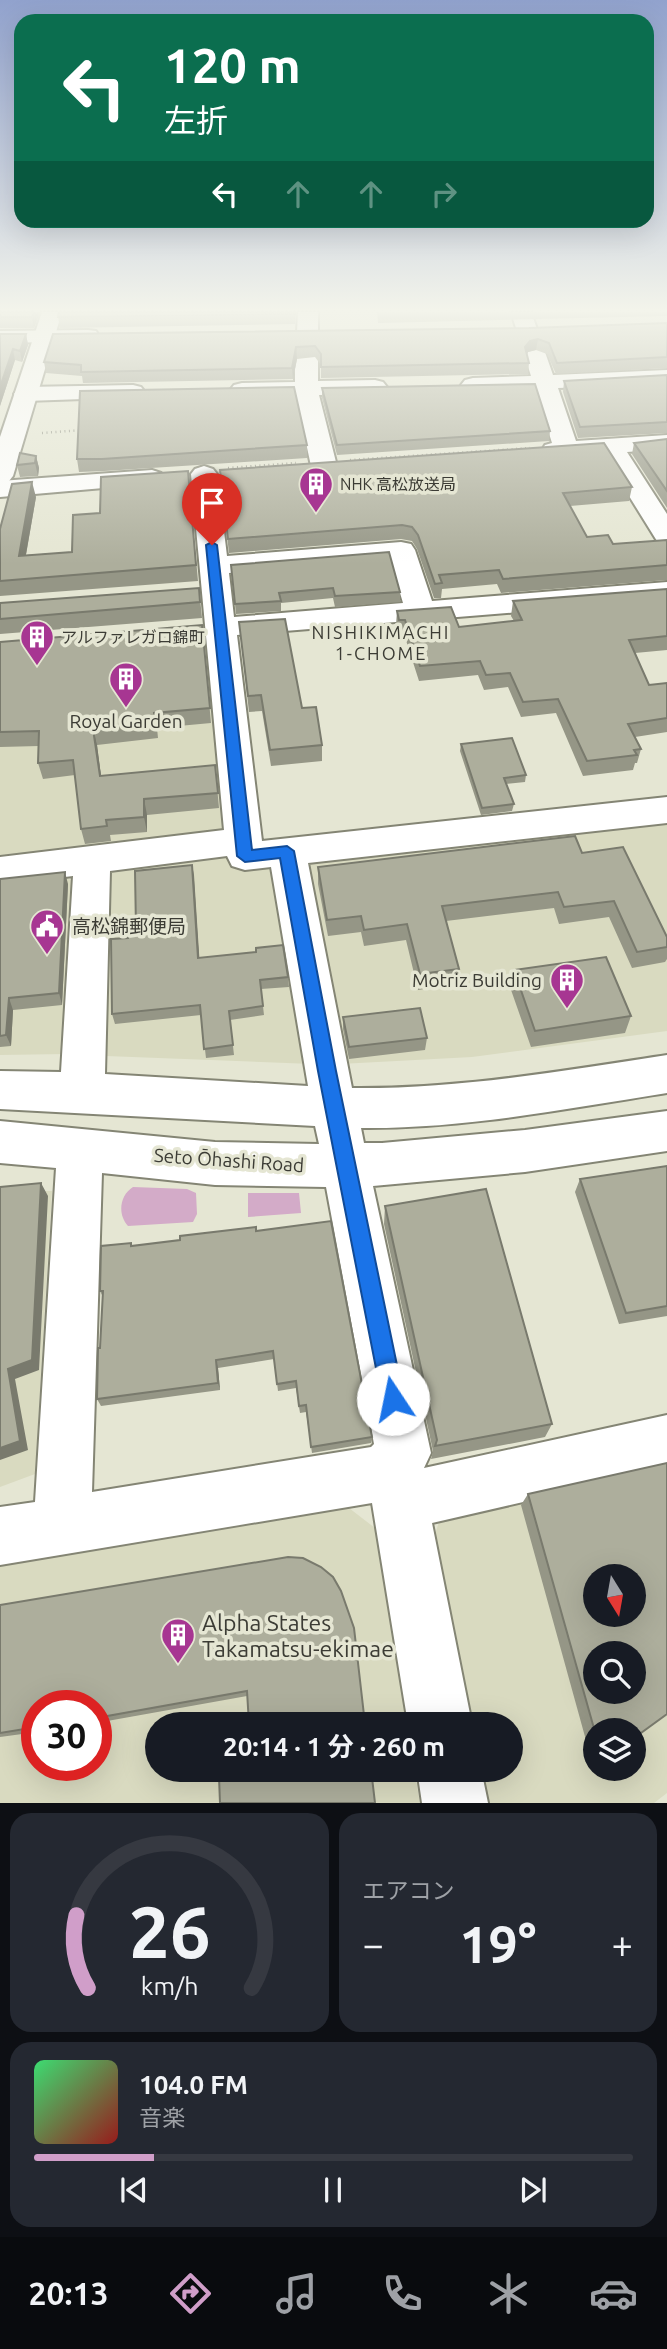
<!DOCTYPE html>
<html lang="ja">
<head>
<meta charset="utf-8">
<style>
  :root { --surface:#171b24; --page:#242831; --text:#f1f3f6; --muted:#9ea1a6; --line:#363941; --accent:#d09ec9 }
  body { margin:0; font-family:Ubuntu,"Noto Sans JP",sans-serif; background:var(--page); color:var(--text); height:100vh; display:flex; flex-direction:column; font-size:26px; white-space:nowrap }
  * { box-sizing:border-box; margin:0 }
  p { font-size:23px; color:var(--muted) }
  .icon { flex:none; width:38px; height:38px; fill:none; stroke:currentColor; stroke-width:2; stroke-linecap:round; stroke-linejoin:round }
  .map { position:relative; height:1803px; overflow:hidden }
  .drawer { display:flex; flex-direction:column; gap:10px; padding:10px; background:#0d0f14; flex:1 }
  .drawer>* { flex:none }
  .banner { position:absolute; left:14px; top:14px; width:640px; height:214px; border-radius:21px; box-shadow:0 7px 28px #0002; background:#0b6e4f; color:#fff; overflow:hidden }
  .needle { width:46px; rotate:169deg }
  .controls { position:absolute; left:583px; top:1564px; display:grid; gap:14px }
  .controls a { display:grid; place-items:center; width:63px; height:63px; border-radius:50%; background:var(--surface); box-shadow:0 7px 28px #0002; font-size:35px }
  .speed { position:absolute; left:21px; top:1690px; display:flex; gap:14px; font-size:35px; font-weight:700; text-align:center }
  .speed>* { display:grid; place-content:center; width:91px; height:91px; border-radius:50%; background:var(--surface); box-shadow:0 7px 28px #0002; line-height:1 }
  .speed .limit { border:10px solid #d22; background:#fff; color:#111 }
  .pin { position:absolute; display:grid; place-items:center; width:60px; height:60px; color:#fff; margin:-72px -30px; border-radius:50% 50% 50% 0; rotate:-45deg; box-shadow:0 0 7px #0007 }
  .pin .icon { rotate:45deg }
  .me { position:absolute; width:77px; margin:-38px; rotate:349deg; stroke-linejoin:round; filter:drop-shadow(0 0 5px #0008) }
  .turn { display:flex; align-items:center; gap:24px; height:147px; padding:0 35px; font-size:32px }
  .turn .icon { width:91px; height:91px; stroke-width:2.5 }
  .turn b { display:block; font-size:49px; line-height:60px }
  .lanes { display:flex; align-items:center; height:66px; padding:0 35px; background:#0003; justify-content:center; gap:35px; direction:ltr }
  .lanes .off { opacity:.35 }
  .big { font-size:52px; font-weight:700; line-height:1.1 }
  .drawer .widget { flex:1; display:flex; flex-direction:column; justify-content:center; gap:10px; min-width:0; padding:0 24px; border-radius:21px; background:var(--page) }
  .drawer .dial { align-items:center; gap:0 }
  .dial svg { height:182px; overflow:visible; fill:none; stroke:var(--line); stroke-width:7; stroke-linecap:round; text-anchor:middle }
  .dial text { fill:var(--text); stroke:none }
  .song { display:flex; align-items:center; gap:21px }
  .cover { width:84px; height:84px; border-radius:10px; background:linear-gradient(135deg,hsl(140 70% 55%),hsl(0 70% 35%)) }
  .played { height:7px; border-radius:4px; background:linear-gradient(90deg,var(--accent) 20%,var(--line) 20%) }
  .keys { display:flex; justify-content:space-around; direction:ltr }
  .heat { display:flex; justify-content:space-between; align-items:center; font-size:38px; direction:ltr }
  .drawer .tiles { flex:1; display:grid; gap:10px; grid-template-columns:1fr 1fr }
  .widget:last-child { grid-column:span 2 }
  .trip { position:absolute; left:145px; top:1712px; width:378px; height:70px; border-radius:35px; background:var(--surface); box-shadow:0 7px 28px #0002; font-weight:700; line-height:70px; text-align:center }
  .tabs { display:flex; height:112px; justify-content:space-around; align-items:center; background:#090b0e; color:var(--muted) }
  .tabs .icon { width:49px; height:49px }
  .tabs .active { color:var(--accent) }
  .tabs b { font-size:32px; color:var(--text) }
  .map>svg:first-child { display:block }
  .built { fill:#d9dac0; fill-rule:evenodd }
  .green { fill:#d3abc8 }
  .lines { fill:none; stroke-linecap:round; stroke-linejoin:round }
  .minor-casing { stroke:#848574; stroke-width:4 }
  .major-casing { stroke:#848574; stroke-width:4 }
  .path { stroke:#909184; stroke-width:2.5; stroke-dasharray:1 3.5; stroke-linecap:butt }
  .minor { fill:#fff; fill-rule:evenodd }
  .major { fill:#fff; fill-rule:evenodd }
  .wall { fill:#959686 }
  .shaded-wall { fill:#797a6d }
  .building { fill:#adae9c; stroke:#797a6d; stroke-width:2; fill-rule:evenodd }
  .route { fill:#1a73e8; stroke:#114b97; stroke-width:2 }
  .labels { text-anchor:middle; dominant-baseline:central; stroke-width:7; stroke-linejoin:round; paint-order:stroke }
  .far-poi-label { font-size:16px; fill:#3c3c35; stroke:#e5e6d3; text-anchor:start }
  .far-neighbourhood-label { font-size:18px; letter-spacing:2px; fill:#3c3c35; stroke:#e5e6d3 }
  .poi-label { font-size:19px; fill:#3c3c35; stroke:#e5e6d3 }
  .street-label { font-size:19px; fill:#3c3c35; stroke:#e5e6d3 }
  .near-poi-label { font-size:23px; fill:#3c3c35; stroke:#e5e6d3; text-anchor:start }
</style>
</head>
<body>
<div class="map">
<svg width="667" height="1803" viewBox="0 0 667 1803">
  <rect width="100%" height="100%" fill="#e5e6d3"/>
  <path class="built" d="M 202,634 L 210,638 L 228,826 L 219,836 L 0,862 L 0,651 Z
    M 667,819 L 667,1031 L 472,1057 L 340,1064 L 300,860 Z
    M 229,855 L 232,867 L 277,862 L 312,1064 L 106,1056 L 107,869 Z
    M 60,874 L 71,880 L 66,1054 L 0,1055 L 0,881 Z
    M 0,1191 L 52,1191 L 35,1474 L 0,1487 Z
    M 667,1463 L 667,1793 L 654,1803 L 486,1803 L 479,1769 L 511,1769 L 511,1724 L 470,1724 L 434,1537 L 441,1516 ZM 595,1577 L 634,1577 L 634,1615 L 595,1615 ZM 595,1654 L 634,1654 L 634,1692 L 595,1692 ZM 595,1731 L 634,1731 L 634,1769 L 595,1769 Z
    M 349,1508 L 375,1528 L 407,1724 L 158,1724 L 158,1769 L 414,1769 L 420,1803 L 0,1803 L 0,1566 ZM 37,1706 L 96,1706 L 96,1766 L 37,1766 Z"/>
  <path class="green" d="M 133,1187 L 187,1189 L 196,1193 L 197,1214 L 193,1222 L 128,1226 C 117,1214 120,1195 133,1187 Z
    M 248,1193 L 299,1193 L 301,1213 L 248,1217 Z"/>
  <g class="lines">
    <g class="minor-casing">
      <path id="minor" d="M 298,312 L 318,312 L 318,381 L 375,380 L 383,382 L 387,387 L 383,392 L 375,394 L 319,395 L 337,466 L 333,471 L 324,474 L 315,471 L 311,466 L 296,396 L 242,397 L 234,395 L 230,390 L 234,385 L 242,383 L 295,382 L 295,367 L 243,368 L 235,366 L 232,361 L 235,356 L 243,354 L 296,353 Z
        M 511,312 L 531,312 L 553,375 L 667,370 L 667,384 L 558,388 L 576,441 L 667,435 L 667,449 L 627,452 L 667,514 L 667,543 L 657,541 L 603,454 L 567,457 L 545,455 L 542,450 L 545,445 L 552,443 L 535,389 L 473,392 L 465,390 L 461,385 L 465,380 L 473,378 L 531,376 Z
        M 88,330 L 96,331 L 99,336 L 96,341 L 0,343 L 0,331 Z
        M 133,385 L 141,387 L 145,392 L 141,397 L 26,401 L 18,399 L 14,394 L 18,389 L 26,387 Z
        M 204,466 L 213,469 L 217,474 L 227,556 L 401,542 L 411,544 L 415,550 L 432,601 L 667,582 L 667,600 L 237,635 L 262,841 L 667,797 L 667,823 L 308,863 L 352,1088 C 459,1089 562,1071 667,1055 L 667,1093 C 565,1109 464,1129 361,1128 L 364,1143 L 382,1143 L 525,1130 L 667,1111 L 667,1151 L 525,1172 L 373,1186 L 431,1453 L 424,1468 L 667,1415 L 667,1469 L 432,1523 L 472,1724 L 408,1724 L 372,1503 L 0,1565 L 0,1507 L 35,1502 L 56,1168 L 0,1163 L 0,1121 L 215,1142 L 319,1144 L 315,1126 L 0,1109 L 0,1071 L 61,1072 L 73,876 L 0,885 L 0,857 L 224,830 L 191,474 L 195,469 ZM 390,559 L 403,603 L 234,617 L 229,573 ZM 227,856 L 232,866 L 245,870 L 271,867 L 308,1086 L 105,1074 L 110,871 ZM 102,1173 L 215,1185 L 326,1187 L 374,1444 L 371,1447 L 92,1492 Z
        M 152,470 L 161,473 L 165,478 L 161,483 L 0,497 L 0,481 Z
        M 417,1769 L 481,1769 L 488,1803 L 422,1803 Z"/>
    </g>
    <g class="major-casing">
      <path id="major" d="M 42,312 L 62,312 L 13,476 L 9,481 L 0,484 L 0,437 Z"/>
    </g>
    <path class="path" d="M 42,433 L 82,430
      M 350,460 L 530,448
      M 228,468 L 296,463"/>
    <use href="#minor" class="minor"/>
    <use href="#major" class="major"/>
  </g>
  <path class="wall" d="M 0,312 L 40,312 L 34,328 L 0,328 Z
    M 296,312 L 295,324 L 60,328 L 58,317 Z
    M 377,312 L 667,312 L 667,316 L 378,323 Z
    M 667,323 L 667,368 L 556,374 L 547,354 L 536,350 L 528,352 L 527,354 L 529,363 L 528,374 L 321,378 L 321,365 L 315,357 L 297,359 L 293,379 L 83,383 L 82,376 L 46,373 L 44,362 L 529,328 Z
    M 0,334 L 26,334 L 28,345 L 22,362 L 15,360 L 0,406 Z
    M 667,375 L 667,433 L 578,438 L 563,392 L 564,381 Z
    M 322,388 L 550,431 L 549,441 L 337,455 L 322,398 Z
    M 667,439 L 667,508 L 632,454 L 634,443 Z
    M 307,445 L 307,458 L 104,471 L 79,472 L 77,459 Z
    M 36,456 L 39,468 L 38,476 L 20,477 L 17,465 Z
    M 188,471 L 198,581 L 0,596 L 0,529 L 36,497 L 26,555 L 72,552 L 100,513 Z
    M 221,483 L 632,487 L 629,501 L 570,506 L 587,537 L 613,544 L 667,540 L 667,580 L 501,593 L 497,584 L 442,589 L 441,598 L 434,598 L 417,549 L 412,541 L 401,539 L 229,553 Z
    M 231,565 L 400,592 L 400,602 L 335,607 L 333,598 L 281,603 L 281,611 L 236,614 Z
    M 199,588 L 202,618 L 0,634 L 0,603 Z
    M 667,589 L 667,650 L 635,653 L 649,685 L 667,683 L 667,732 L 635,737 L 641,749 L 637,763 L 635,763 L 633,770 L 583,776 L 556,713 L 521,717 L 508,687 L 484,690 L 478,675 L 419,681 L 404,634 L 398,634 L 396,625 L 397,611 L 459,627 L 514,621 L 511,616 L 513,601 Z
    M 239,622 L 302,708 L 322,745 L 322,761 L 271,766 L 262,711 L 249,712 Z
    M 202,625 L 211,723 L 157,728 L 158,738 L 97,745 L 101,776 L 215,765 L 219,808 L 147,815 L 147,832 L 110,835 L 111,841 L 85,844 L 81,829 L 75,775 L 43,779 L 38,763 L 39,746 L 0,747 L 0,642 Z
    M 461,744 L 526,775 L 525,782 L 506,784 L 514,804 L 512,811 L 481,815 L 460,751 Z
    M 582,853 L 667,937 L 667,959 L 665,962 L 632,968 L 609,917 L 559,924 L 554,908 L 446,921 L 459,969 L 457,984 L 418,990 L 406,940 L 364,946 L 361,932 L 328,936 L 318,884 L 318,867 Z
    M 192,865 L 199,958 L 288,977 L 289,987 L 261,989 L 264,1015 L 230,1020 L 234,1055 L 206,1058 L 201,1015 L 115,1024 L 112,1014 L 136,929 Z
    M 0,879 L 68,884 L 62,1005 L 13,1010 L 11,1046 L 0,1047 Z
    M 514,970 L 631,1016 L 625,1033 L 531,1047 L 510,987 Z
    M 343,1017 L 427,1038 L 425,1050 L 349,1059 L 343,1029 Z
    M 667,1166 L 667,1316 L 619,1324 L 575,1192 L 580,1179 Z
    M 385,1206 L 552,1424 L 545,1437 L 431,1459 L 433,1451 L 384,1224 Z
    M 256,1231 L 372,1437 L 371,1443 L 312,1453 L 306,1412 L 300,1413 L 296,1388 L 278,1391 L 274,1359 L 218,1368 L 220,1390 L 101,1406 L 97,1399 L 103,1297 L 100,1291 L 131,1243 L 132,1246 Z
    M 528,1494 L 595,1731 L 595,1761 L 592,1762 L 521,1505 Z
    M 0,1605 L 365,1724 L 247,1696 L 96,1723 L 96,1706 L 37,1706 L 37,1732 L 0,1737 Z"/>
  <path class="shaded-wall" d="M 34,312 L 40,312 L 34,328 L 32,317 Z
    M 26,334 L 28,345 L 22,362 L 20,351 Z
    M 538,339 L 536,350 L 528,352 L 524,359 L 525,347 L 530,341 Z
    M 296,347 L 297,359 L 293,379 L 292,368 Z
    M 13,349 L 15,360 L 0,406 L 0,387 Z
    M 36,456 L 39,468 L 38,476 L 35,463 Z
    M 32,482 L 36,497 L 23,571 L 19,556 Z
    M 93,729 L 97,745 L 103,791 L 100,776 Z
    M 144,799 L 147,815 L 147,832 L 144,817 Z
    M 192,865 L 194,875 L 200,968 L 198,958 Z
    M 65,872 L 68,884 L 62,1005 L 59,993 Z
    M 9,998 L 13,1010 L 11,1046 L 6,1035 Z
    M 41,1183 L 48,1196 L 39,1370 L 15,1379 L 28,1450 L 0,1460 L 0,1448 L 8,1369 Z
    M 216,1360 L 218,1368 L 220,1390 L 218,1383 Z"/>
  <path class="building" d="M 0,312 L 34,312 L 32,317 L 0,317 Z
    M 59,312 L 295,312 L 295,314 L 58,317 Z
    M 667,323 L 667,357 L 557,363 L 549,343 L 538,339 L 530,341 L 525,347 L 529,363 L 321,367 L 321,354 L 315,346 L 296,347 L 292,368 L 81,372 L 81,365 L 44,362 L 53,334 L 529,328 Z
    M 0,334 L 26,334 L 20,351 L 13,349 L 0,387 Z
    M 667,375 L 667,422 L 580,427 L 564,381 Z
    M 535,384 L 550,431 L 337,445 L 322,388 Z
    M 294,387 L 307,445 L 102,459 L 77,459 L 80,391 Z
    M 667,439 L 667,491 L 634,443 Z
    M 604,443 L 632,487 L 563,493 L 587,537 L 608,535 L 613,544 L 667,540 L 667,565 L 503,579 L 499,570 L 439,575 L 442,583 L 435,584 L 418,535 L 412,527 L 402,525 L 228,539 L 220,470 Z
    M 20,453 L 36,456 L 35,463 L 17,465 Z
    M 188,471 L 196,565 L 0,581 L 0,529 L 12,484 L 32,482 L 19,556 L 72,552 L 73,515 L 100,513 L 101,477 Z
    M 389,552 L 400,592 L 335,596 L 333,588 L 279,593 L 281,601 L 235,604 L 231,565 Z
    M 199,588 L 200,602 L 0,619 L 0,603 Z
    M 667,589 L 667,636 L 629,640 L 649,685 L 667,683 L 667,718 L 628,724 L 641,749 L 634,750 L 637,755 L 587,761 L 558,699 L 523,702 L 510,673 L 486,675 L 480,661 L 420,666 L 405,620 L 399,620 L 397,611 L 451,607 L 459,627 L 522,620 L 513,601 Z
    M 285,619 L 302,708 L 316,707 L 322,745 L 270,750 L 261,695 L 248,696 L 239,622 Z
    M 202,625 L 210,708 L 154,713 L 155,723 L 93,729 L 100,776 L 215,765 L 218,793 L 144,799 L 144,817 L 106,820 L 107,826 L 81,829 L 73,760 L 38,763 L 39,731 L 0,732 L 0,642 Z
    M 512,738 L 526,775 L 504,778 L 514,804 L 482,808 L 461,744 Z
    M 575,836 L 582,853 L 623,847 L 667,937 L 667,947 L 637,952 L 614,901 L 564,907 L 558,892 L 442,906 L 459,969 L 420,974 L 407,924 L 364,930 L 361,916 L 327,920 L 318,867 Z
    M 192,865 L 198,958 L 256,952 L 256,948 L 283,945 L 288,977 L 260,980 L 263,1006 L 229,1011 L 233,1045 L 204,1049 L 200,1005 L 112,1014 L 111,939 L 128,938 L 129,930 L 136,929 L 135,871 Z
    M 65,872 L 59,993 L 9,998 L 6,1035 L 0,1036 L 0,879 Z
    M 606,957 L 631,1016 L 535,1031 L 514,970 Z
    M 420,1008 L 427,1038 L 349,1047 L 343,1017 Z
    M 667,1166 L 667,1306 L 626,1313 L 580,1179 Z
    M 41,1183 L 32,1360 L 8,1369 L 20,1441 L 0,1448 L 0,1187 Z
    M 486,1189 L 552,1424 L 435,1446 L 437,1440 L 385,1206 Z
    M 331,1221 L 372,1437 L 311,1447 L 306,1405 L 299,1406 L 296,1381 L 277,1384 L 273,1351 L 216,1360 L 218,1383 L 97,1399 L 98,1348 L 100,1348 L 103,1291 L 100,1291 L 101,1246 L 131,1243 L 131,1246 L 180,1240 L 180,1236 L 256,1227 L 256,1231 Z
    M 667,1463 L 667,1714 L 634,1738 L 634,1731 L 595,1731 L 595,1732 L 528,1494 ZM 595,1577 L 634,1577 L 634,1615 L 595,1615 ZM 595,1654 L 634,1654 L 634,1692 L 595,1692 Z
    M 288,1557 L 303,1558 L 321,1567 L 333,1577 L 341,1591 L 354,1628 L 365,1724 L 249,1724 L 247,1691 L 96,1718 L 96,1706 L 37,1706 L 37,1727 L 0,1733 L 0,1605 Z
    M 252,1769 L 371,1769 L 375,1803 L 220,1803 L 219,1777 L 253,1771 Z"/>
  <linearGradient id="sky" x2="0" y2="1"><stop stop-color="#91a2cd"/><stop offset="0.55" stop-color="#f3f4eb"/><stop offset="1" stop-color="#f3f4eb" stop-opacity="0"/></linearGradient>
  <rect width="667" height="564" fill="url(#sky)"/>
  <path class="route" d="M 212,542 L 217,545 L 252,850 L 287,846 L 294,851 L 336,1071 L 404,1399 L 401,1407 L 393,1410 L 385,1407 L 382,1399 L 318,1071 L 280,858 L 245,862 L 237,856 L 206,545 Z"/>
  <defs>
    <g id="building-pin" transform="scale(1.75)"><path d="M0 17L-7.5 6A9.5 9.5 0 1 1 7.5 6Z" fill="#a73692" stroke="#e5e6d3"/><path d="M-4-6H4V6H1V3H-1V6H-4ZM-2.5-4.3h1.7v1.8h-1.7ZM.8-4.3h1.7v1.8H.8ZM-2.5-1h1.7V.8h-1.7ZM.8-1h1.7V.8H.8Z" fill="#fff"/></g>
    <g id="civic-pin" transform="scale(1.75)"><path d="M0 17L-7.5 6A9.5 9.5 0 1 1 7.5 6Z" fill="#a73692" stroke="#e5e6d3"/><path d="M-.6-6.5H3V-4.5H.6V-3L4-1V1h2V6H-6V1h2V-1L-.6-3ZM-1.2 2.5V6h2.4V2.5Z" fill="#fff"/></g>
  </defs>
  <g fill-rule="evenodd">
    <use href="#building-pin" x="316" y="484"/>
    <use href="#building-pin" x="37" y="637"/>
    <use href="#building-pin" x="126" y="679"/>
    <use href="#civic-pin" x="47" y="926"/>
    <use href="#building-pin" x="567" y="980"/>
    <use href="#building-pin" x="178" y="1635"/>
  </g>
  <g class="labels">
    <g class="far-poi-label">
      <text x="340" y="484">NHK 高松放送局</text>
      <text x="61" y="637">アルファレガロ錦町</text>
    </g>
    <g class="far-neighbourhood-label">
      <text x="381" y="632">NISHIKIMACHI<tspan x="381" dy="21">1-CHOME</tspan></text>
    </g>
    <g class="poi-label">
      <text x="126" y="721">Royal Garden</text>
      <text x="72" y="926" text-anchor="start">高松錦郵便局</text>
      <text x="542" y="980" text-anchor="end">Motriz Building</text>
    </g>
    <g class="street-label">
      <text transform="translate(229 1160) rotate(4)">Seto Ōhashi Road</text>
    </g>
    <g class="near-poi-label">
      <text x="202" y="1622">Alpha States<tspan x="202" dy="26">Takamatsu-ekimae</tspan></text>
    </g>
  </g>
</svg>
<div class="controls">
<a><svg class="needle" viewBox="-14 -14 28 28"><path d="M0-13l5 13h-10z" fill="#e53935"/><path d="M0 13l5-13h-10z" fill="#9ea1a6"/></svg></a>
<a><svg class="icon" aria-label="search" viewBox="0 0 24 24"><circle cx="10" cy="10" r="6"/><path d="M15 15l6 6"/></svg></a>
<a><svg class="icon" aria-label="layers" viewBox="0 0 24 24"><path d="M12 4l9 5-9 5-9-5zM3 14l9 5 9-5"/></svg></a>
</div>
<div class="speed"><div class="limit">30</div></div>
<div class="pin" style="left:212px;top:545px;background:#d93025"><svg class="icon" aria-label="arrive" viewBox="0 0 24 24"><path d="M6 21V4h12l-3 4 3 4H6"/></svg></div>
<svg class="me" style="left:393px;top:1399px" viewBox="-20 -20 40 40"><circle r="19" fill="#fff"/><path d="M0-13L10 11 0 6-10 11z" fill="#1a73e8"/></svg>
<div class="trip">20:14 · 1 分 · 260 m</div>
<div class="banner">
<div class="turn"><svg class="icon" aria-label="left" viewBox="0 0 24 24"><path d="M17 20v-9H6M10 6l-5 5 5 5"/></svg><div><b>120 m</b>左折</div></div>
<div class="lanes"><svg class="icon" aria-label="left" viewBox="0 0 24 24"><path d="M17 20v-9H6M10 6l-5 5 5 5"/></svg><svg class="icon off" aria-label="ahead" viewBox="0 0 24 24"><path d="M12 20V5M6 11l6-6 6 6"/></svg><svg class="icon off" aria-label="ahead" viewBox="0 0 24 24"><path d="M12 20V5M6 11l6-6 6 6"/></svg><svg class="icon off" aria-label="right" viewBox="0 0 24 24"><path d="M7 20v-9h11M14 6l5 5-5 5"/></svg></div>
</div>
</div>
<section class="drawer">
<div class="tiles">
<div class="widget dial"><svg viewBox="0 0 100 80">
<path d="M14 69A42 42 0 1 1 86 69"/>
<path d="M14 69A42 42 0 0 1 9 37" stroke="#d09ec9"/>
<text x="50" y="56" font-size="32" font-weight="700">26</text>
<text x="50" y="72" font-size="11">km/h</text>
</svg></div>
<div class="widget"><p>エアコン</p>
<div class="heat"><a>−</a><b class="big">19°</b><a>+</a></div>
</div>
<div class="widget">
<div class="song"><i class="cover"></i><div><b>104.0 FM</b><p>音楽</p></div></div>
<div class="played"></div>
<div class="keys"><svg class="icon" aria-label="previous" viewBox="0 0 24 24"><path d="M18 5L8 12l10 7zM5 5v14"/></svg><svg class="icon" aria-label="pause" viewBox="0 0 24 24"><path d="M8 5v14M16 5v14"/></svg><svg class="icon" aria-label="next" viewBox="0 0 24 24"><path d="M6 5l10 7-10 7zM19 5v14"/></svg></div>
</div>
</div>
</section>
<nav class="tabs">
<b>20:13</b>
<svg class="icon active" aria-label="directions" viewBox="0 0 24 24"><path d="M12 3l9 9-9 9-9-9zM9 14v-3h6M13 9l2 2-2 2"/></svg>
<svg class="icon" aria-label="music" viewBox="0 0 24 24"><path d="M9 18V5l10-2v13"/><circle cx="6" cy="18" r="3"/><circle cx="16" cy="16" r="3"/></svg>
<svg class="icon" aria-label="phone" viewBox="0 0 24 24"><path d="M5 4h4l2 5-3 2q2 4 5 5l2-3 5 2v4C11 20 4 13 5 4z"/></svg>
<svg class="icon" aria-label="climate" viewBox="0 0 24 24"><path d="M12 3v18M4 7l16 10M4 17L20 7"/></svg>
<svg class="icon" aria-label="car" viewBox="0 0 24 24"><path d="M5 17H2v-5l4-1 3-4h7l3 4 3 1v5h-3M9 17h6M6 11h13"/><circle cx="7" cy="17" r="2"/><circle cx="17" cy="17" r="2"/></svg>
</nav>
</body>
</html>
